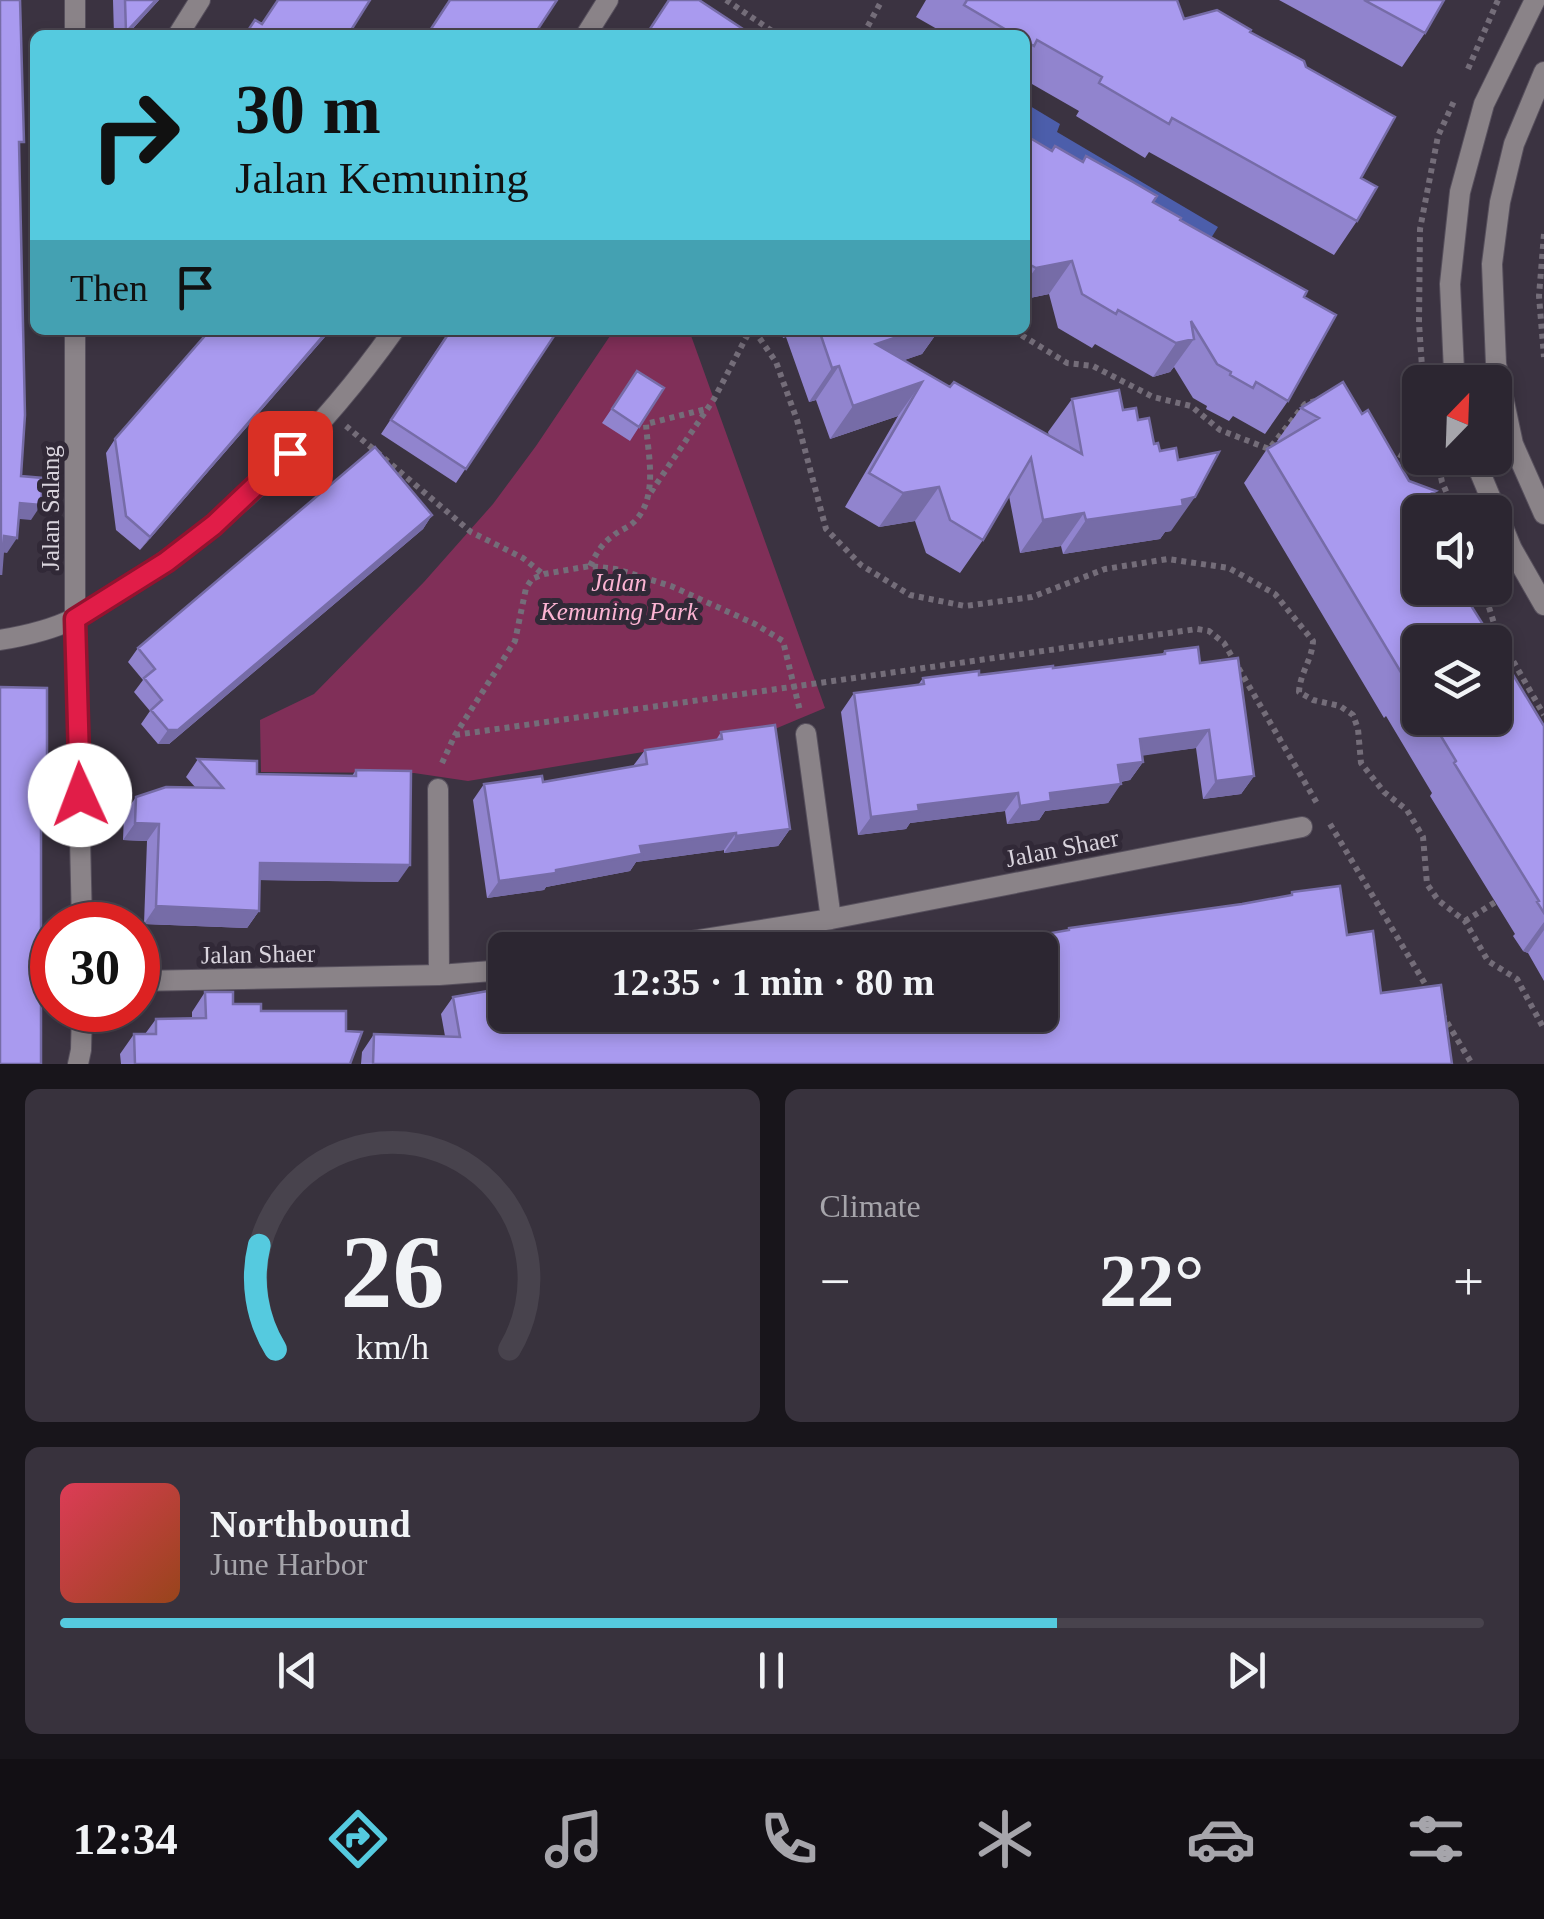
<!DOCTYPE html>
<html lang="en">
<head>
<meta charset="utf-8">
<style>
  :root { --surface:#2c2631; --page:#38323d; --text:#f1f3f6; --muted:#a6a5ab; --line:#48434d; --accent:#55cadf }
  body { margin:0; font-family:"Times New Roman",serif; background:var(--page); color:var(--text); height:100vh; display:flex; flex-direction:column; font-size:38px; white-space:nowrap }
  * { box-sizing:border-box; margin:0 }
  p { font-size:32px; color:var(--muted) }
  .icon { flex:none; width:55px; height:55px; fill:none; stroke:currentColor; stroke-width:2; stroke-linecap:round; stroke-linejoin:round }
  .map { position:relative; height:1064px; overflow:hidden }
  .panel { display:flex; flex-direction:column; gap:25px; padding:25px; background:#18151b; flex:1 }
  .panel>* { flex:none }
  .hud { position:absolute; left:30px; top:30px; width:1000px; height:305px; border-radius:15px; box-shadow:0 5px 15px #0003,0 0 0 2px var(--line); background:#55cadf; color:#111; overflow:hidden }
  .needle { width:65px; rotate:23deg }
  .buttons { position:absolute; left:1402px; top:365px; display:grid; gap:20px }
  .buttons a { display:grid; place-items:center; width:110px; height:110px; border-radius:15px; background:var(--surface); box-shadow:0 5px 15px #0003,0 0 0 2px var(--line); font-size:50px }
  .speed { position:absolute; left:30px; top:902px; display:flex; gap:20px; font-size:50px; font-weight:700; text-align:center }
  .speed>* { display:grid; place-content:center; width:130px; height:130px; border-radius:50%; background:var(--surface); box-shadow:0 5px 15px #0003,0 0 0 2px var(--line); line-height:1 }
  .speed .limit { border:15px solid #d22; background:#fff; color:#111 }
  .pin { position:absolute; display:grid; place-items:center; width:85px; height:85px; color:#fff; margin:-42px; border-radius:20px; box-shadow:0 5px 15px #0006 }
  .me { position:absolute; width:110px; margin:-55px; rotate:358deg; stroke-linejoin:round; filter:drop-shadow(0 0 8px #0008) }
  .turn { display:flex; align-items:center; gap:35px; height:210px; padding:0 40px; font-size:45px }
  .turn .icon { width:130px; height:130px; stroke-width:2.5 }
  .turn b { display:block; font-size:70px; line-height:85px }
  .then { display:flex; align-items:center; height:95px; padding:0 40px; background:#0003; gap:20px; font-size:38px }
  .big { font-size:75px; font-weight:700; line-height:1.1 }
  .panel .tile { flex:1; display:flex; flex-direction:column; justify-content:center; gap:15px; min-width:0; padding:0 35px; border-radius:15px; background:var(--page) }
  .panel .dial { align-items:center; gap:0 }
  .dial svg { height:260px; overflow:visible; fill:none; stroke:var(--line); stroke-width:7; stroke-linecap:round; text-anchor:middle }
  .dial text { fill:var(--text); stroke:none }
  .song { display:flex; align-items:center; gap:30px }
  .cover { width:120px; height:120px; border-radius:15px; background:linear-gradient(135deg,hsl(350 70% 55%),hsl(20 70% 35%)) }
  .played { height:10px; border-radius:5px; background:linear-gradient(90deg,var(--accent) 70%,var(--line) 70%) }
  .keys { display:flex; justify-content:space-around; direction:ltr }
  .heat { display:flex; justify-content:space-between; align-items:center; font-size:55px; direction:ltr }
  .panel .tiles { flex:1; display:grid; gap:25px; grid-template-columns:1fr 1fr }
  .tile:last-child { grid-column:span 2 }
  .trip { position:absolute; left:488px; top:932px; width:570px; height:100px; border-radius:15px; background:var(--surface); box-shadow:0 5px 15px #0003,0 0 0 2px var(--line); font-weight:700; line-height:100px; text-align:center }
  .menu { display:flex; height:160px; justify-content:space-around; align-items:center; background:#120f14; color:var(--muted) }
  .menu .icon { width:70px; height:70px }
  .menu .active { color:var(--accent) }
  .menu b { font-size:45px; color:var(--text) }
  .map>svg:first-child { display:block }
  .green { fill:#802f58 }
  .water { fill:#4c5eab }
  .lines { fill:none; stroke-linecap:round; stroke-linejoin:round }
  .street-casing { stroke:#57505d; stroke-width:22 }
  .path { stroke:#746d79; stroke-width:6; stroke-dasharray:5 5; stroke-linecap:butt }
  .street { stroke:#8a8388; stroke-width:20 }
  .wall { fill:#9184ce }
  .shaded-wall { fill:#766ca7 }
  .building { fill:#a99aef; stroke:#766ca7; stroke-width:2.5 }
  .route-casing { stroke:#92132f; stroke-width:25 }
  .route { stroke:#e11d48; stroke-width:18 }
  .labels { text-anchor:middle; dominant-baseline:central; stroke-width:10; stroke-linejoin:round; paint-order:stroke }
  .street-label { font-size:25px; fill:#d9d4dd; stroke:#312937 }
  .park-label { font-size:25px; font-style:italic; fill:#fcb4d3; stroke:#312937 }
</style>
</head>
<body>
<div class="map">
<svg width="1544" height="1064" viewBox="0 0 1544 1064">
  <rect width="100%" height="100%" fill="#3b3341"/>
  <path class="green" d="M 614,330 L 689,330 L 825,708 L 770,731 L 468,781 L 414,773 L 261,772 L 260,720 L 314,694 L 424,582 L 493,504 L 536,446 Z"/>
  <path class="water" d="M 1025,103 L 1060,124 L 1057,132 L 1218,227 L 1203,251 L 1025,148 Z"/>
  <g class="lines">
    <g class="street-casing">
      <path id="street" d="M 75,0 L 75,35
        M 178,35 L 200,0
        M 586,35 L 608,0
        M 1544,72 L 1514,144 L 1500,202 L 1492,264 L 1496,364 L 1513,444 L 1544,514
        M 75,330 L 75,619 L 82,925
        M 1457,382 L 1454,371 L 1450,284 L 1460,192 L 1484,104 L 1535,0
        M 1474,458 L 1512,549 L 1544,605
        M 0,640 C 24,636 51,630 73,619 C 94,609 113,595 132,583 C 235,519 324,429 394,330
        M 806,734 L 831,919
        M 438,789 L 439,975
        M 635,950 L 831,919 L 1302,827
        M 138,981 L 439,975 L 505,970
        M 78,1064 L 81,1050 L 82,1010"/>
    </g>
    <path class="path" d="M 726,0 L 778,35
      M 863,35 L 882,0
      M 1468,69 L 1498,0
      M 1544,234 L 1539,296 L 1544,357
      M 754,330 L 776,362 L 797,420 L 826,529 L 861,565 L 910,595 L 965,606 L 1032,597 L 1105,569 L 1168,559 L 1229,568 L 1275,594 L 1313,641 C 1312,660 1300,673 1299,692 L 1313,700 L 1340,706 L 1353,715 L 1358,729 L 1361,763 L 1384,792 L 1407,810 L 1423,837 L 1427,884 L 1438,900 L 1465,921 L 1488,961 L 1517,979 L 1544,1029
      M 1013,330 L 1067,363 L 1093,366 L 1153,397 L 1191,406 L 1220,430 L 1269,449 L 1305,404 L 1315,401
      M 1423,382 L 1419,323 L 1420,229 L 1438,136 L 1455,99
      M 346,426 L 471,532 L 523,558 L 543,574
      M 1437,458 L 1442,482 L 1455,512
      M 1395,467 L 1405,449 L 1408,423 L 1420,414
      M 651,492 L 714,399 L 750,330
      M 590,566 C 596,554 602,543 614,535 C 620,530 628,528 634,522 C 659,497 648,456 646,424 L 706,409
      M 1483,588 L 1497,633 L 1544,715
      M 455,735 L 1197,629 L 1209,631 L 1224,643 L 1318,805
      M 442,763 L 455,735 L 515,641 L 526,588 L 532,579 L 544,574 L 590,566 L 616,569 L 671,586 L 755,624 L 783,641 L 800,711
      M 1330,824 L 1431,994
      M 1465,921 L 1502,898
      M 519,946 L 616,934
      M 1442,1014 L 1472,1064"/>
    <use href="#street" class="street"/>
  </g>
  <path class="wall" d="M 113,0 L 159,0 L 127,35 L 114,35 Z
    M 926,0 L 1177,0 L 1184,19 L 1250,32 L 1361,178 L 1357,221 L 1334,255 L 1149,152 L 1145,158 L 1076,116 L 1079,111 L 1025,80 L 1025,35 L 943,35 L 944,33 L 916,17 Z
    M 1279,0 L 1444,0 L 1425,33 L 1402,67 Z
    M 1025,135 L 1052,151 L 1153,202 L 1180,220 L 1304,297 L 1288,401 L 1265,434 L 1233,416 L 1229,421 L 1206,409 L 1207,406 L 1193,398 L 1174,367 L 1170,372 L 1153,377 L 1095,344 L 1092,348 L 1058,328 L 1049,294 L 1025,299 Z
    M 210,330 L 331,330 L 140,550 L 116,530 L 106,453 L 115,439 Z
    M 450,330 L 558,330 L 456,483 L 381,434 Z
    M 781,330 L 939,330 L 922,354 L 904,360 L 950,387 L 1049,436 L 1048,432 L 1072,399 L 1123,410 L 1138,420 L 1171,531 L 1165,532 L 1160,539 L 1063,554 L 1061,546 L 1020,553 L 1009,496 L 983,540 L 960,573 L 926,553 L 915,521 L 879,527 L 845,507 L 898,416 L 830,439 L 816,400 L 809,402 L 786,337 L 783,338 Z
    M 637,371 L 664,388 L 630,441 L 602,423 Z
    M 1301,408 L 1362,414 L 1409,481 L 1436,491 L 1422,510 L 1420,718 L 1495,718 L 1544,726 L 1544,981 L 1528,953 L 1523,951 L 1513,936 L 1515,934 L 1430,796 L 1432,793 L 1386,716 L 1384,718 L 1244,483 L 1267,449 L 1279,442 L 1277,441 Z
    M 432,515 L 423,529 L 169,744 L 158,744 L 141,724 L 150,711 L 134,692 L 143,680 L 128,662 L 138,648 Z
    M 1165,651 L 1200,663 L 1254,776 L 1241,794 L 1203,799 L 1196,748 L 1142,755 L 1143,762 L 1130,780 L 1121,782 L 1108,803 L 1045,811 L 1039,820 L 1007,824 L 1005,811 L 910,823 L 906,829 L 858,835 L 841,712 L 854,693 L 918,685 L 923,678 L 979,675 L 1053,668 L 1162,654 Z
    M 721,732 L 790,829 L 778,846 L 724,853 L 724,850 L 636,862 L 630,871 L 546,887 L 544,890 L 487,898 L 473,800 L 484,784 L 543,782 L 633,766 L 645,750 L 716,740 Z
    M 198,759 L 257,774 L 352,776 L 356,770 L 398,882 L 260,880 L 259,911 L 247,928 L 144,924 L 147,841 L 123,840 L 124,814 L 136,797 L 196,788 L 186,777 Z
    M 1292,892 L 1347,935 L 1381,993 L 1452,1064 L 361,1064 L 362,1052 L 374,1034 L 445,1036 L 441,1014 L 453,997 L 520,1017 L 986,949 L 989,944 L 1067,930 L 1069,928 L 1242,904 L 1290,896 Z
    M 205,992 L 233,1004 L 346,1031 L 350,1064 L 121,1064 L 120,1054 L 134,1034 L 145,1034 L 156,1019 L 192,1018 L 192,1012 Z"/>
  <path class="shaded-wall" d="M 156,0 L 159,0 L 127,35 L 124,35 Z
    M 1072,261 L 1049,294 L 1025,299 L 1025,283 L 1036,268 Z
    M 328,330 L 331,330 L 140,550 L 150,537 Z
    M 918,330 L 939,330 L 922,354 L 853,378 L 876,344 Z
    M 1194,339 L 1170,372 L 1153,377 L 1176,343 Z
    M 839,366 L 816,400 L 809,402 L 832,368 Z
    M 922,382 L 898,416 L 830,439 L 853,406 Z
    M 939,487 L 915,521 L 879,527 L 903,493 Z
    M 1436,491 L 1420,512 L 1417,501 Z
    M 1195,497 L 1171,531 L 1165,532 L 1160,539 L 1063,554 L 1086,520 Z
    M 20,503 L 41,505 L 31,520 L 9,518 Z
    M 1084,513 L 1061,546 L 1020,553 L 1043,520 Z
    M 432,515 L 423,529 L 169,744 L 158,744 L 168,730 Z
    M 4,536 L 17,538 L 7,553 L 0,552 Z
    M 1209,730 L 1196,748 L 1127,758 L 1140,739 Z
    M 1143,762 L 1130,780 L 1105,784 L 1118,765 Z
    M 1254,776 L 1241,794 L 1203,799 L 1216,781 Z
    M 1121,784 L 1108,803 L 1045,811 L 1039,820 L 1007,824 L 1020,806 L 1050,793 Z
    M 1018,793 L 1005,811 L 910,823 L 906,829 L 858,835 L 871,817 L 918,805 Z
    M 135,823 L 159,824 L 147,841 L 123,840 Z
    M 790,829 L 778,846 L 724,853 L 736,836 Z
    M 736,833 L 724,850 L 636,862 L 630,871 L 546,887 L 544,890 L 487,898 L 499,881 L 556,870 L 640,846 Z
    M 260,863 L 410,865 L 398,882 L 248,880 Z
    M 156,906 L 259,911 L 247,928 L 144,924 Z
    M 1544,922 L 1544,930 L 1528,953 L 1523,951 Z"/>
  <path class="building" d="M 0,0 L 20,0 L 24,142 L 19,142 L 25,415 L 21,476 L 43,478 L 41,505 L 20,503 L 17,538 L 4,536 L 1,575 Z
    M 125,0 L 156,0 L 126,32 Z
    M 278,0 L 370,0 L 348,35 L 245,35 L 255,20 L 262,24 Z
    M 450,0 L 557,0 L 534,35 L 427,35 Z
    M 669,0 L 699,0 L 752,35 L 646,35 Z
    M 967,0 L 1177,0 L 1184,19 L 1217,10 L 1251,30 L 1250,32 L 1304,61 L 1306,67 L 1395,117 L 1361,178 L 1377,187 L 1357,221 L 1172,118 L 1169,124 L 1099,83 L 1102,77 L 1037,40 L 1034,46 L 1025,41 L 1025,35 L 1015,35 L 964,5 Z
    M 1364,0 L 1444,0 L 1425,33 Z
    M 1025,135 L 1052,151 L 1055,146 L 1083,162 L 1086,156 L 1133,182 L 1157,196 L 1153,202 L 1181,218 L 1180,220 L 1307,291 L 1304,297 L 1336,315 L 1288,401 L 1256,382 L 1253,388 L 1230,375 L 1231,372 L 1217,364 L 1191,321 L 1194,339 L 1176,343 L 1118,310 L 1116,314 L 1082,294 L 1072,261 L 1036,268 L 1025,262 Z
    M 210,330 L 328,330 L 150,537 L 126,516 L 115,439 Z
    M 451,330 L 558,330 L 466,469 L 391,420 Z
    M 819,330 L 918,330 L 876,344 L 950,387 L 954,382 L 1082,454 L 1072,399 L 1119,390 L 1123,410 L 1136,408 L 1138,420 L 1149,418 L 1154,444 L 1158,443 L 1160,451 L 1176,448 L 1178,460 L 1219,452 L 1195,497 L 1182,500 L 1183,506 L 1086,520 L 1084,513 L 1043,520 L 1031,458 L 983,540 L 950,520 L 939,487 L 903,493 L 869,473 L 922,382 L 853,406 L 839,366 L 832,368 Z
    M 637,371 L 664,388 L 639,427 L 612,409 Z
    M 1343,382 L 1362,414 L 1368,410 L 1409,481 L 1436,491 L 1417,501 L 1424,512 L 1420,512 L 1420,588 L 1460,588 L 1494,642 L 1420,642 L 1420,700 L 1410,683 L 1408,684 L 1267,449 L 1319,418 L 1301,408 Z
    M 375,447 L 432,515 L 178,730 L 168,730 L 151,710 L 162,700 L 144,678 L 155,669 L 138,648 Z
    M 1495,645 L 1544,726 L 1544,913 L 1537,902 L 1539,901 L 1454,763 L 1456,761 L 1430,718 L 1495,718 Z
    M 1198,647 L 1200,663 L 1238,658 L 1254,776 L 1216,781 L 1209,730 L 1140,739 L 1143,762 L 1118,765 L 1121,784 L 1050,793 L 1051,801 L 1020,806 L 1018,793 L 918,805 L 919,811 L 871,817 L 854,693 L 924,684 L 923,678 L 979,671 L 979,675 L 1053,666 L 1053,668 L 1165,654 L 1165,651 Z
    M 0,687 L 47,688 L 47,797 L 41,797 L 41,1064 L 0,1064 Z
    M 775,725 L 790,829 L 736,836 L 736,833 L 640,846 L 642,854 L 556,870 L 556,873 L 499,881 L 484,784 L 542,776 L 543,782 L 647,764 L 645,750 L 722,739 L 721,732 Z
    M 198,759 L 257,761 L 257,774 L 356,776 L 356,770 L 411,771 L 410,865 L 260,863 L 259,911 L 156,906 L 159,824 L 135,823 L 136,797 L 166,787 L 223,788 Z
    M 1340,886 L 1347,935 L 1373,931 L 1381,993 L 1441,985 L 1452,1064 L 373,1064 L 374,1034 L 460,1037 L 453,997 L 505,988 L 505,1015 L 519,1015 L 520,1017 L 533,1015 L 1040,1015 L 1040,950 L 978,950 L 990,948 L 989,944 L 1069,930 L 1069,928 L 1242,904 L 1292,895 L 1292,892 Z
    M 205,992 L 233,992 L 233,1004 L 261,1004 L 261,1011 L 346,1011 L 346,1031 L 362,1032 L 350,1064 L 135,1064 L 134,1034 L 156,1034 L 156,1019 L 206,1018 Z"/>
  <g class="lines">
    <g class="route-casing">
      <path id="route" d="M 80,795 L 75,619 L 166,562 L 214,525 L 290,453"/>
    </g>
    <use href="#route" class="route"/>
  </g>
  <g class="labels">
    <g class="street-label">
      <text transform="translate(50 508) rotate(-90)">Jalan Salang</text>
      <text transform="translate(1062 848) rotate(-11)">Jalan Shaer</text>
      <text transform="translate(258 954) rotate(-1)">Jalan Shaer</text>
    </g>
    <g class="park-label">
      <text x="619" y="582">Jalan<tspan x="619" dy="29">Kemuning Park</tspan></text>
    </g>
  </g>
</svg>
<div class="buttons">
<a><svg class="needle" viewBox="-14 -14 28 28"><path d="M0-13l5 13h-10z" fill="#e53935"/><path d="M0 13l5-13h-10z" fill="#a6a5ab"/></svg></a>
<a><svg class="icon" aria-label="sound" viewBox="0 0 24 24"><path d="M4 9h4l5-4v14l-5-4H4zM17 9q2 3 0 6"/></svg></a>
<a><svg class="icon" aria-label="layers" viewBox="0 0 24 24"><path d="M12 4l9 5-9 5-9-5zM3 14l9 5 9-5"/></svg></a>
</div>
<div class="speed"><div class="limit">30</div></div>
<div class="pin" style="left:290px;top:453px;background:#d93025"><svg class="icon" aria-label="arrive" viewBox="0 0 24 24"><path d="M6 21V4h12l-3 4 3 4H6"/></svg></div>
<svg class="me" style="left:80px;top:795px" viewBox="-20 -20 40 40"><circle r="19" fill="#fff"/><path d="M0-13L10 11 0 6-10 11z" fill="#e11d48"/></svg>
<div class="trip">12:35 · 1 min · 80 m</div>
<div class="hud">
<div class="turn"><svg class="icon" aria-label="right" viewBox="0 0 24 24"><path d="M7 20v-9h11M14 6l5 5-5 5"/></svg><div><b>30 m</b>Jalan Kemuning</div></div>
<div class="then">Then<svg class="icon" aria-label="arrive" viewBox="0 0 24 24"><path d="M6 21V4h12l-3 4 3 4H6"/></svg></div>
</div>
</div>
<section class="panel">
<div class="tiles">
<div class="tile dial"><svg viewBox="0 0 100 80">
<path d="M14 69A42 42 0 1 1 86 69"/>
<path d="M14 69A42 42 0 0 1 9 37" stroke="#55cadf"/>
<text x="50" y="56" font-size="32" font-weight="700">26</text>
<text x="50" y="72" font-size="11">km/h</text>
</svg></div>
<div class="tile"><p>Climate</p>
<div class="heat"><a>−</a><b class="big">22°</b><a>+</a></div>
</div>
<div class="tile">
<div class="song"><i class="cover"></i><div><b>Northbound</b><p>June Harbor</p></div></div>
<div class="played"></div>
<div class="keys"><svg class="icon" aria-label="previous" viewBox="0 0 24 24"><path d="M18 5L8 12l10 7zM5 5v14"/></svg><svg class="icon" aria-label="pause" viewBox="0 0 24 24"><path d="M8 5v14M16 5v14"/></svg><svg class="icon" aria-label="next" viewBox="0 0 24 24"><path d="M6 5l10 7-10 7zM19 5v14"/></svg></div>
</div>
</div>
</section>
<nav class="menu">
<b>12:34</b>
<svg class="icon active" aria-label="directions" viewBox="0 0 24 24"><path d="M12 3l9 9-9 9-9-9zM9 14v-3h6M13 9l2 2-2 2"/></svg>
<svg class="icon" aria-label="music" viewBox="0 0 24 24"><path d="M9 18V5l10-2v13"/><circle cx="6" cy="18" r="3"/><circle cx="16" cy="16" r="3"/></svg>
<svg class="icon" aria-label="phone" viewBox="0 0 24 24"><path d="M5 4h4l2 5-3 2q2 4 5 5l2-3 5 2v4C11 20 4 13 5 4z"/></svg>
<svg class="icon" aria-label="climate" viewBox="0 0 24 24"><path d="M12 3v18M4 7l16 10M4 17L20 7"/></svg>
<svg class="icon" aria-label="car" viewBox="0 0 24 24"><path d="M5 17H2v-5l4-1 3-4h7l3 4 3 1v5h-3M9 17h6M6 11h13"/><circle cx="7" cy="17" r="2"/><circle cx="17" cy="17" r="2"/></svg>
<svg class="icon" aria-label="filters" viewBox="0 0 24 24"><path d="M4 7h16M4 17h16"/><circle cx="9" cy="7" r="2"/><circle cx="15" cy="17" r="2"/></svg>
</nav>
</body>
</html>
